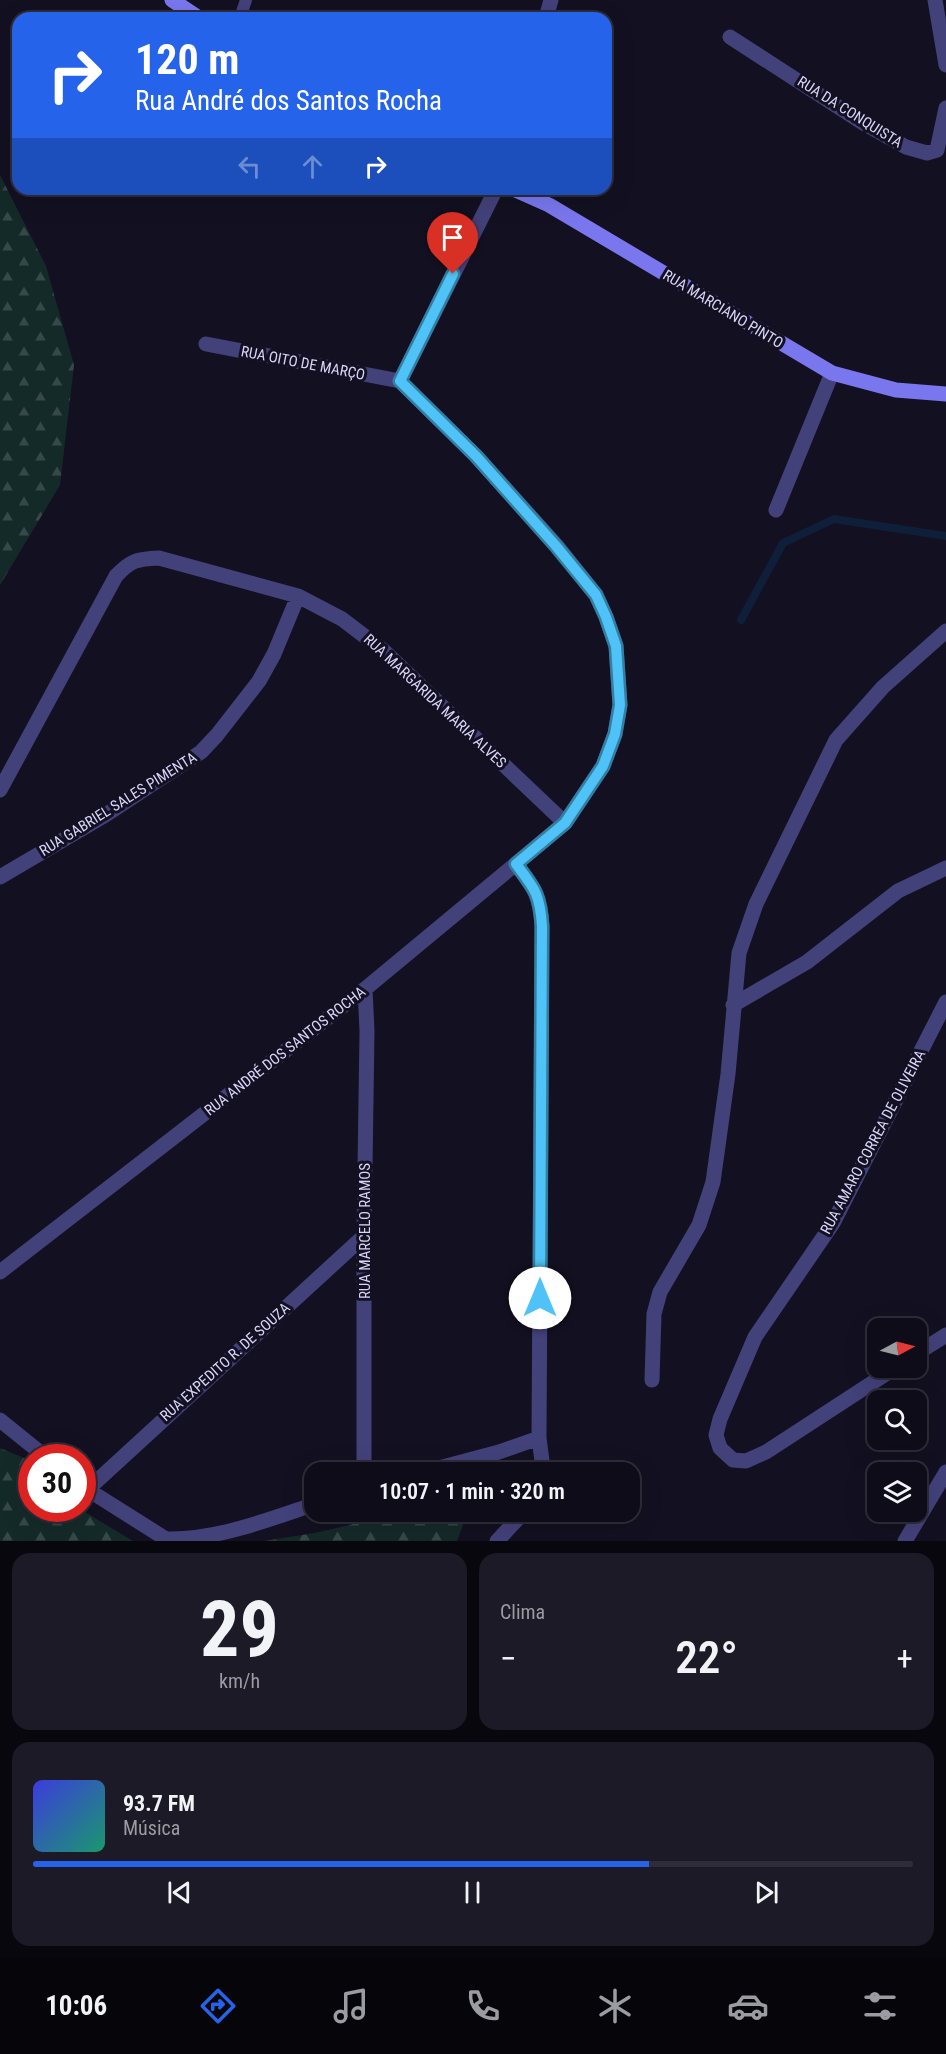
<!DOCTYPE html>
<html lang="pt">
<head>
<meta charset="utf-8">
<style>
  :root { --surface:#0e0c19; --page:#1c1a26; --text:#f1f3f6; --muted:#9b9ba2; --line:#2e2c38; --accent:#2563eb }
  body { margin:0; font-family:"Roboto Condensed",sans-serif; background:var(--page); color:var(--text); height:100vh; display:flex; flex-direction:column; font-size:22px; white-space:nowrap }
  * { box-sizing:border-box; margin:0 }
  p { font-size:20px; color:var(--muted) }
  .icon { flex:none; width:33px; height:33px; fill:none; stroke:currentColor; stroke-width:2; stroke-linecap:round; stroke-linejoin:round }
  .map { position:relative; height:1541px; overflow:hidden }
  .sheet { display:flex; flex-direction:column; gap:12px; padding:12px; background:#08070e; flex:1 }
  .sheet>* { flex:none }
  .top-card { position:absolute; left:12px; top:12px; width:600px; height:183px; border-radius:18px; box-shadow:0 6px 24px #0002,0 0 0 2px var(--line); background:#2563eb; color:#fff; overflow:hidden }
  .needle { width:39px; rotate:83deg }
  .controls { position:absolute; left:867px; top:1318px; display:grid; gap:12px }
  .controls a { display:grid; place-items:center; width:60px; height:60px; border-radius:12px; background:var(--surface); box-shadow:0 6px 24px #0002,0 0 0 2px var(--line); font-size:30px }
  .speed { position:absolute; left:18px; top:1444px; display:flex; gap:12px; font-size:30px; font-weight:700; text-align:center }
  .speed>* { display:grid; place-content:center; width:78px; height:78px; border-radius:50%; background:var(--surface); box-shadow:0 6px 24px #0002,0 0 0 2px var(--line); line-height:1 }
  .speed .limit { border:9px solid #d22; background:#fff; color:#111 }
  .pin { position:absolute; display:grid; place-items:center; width:51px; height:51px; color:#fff; margin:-62px -26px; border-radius:50% 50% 50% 0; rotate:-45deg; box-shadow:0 0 6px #0007 }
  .pin .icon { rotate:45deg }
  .me { position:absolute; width:66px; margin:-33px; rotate:0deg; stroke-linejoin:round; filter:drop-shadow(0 0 4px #0008) }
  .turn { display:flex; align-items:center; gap:21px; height:126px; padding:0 24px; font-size:27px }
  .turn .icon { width:78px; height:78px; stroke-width:2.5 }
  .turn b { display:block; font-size:42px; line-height:51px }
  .lanes { display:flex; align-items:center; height:57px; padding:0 24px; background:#0003; justify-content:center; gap:30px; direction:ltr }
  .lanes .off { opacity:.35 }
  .big { font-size:45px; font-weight:600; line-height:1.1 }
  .sheet .card { flex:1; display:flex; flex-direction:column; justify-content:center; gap:9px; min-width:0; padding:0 21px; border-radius:18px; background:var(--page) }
  .sheet .dial { align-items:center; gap:0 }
  .dial b { font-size:78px; line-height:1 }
  .song { display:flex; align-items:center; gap:18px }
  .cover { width:72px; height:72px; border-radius:9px; background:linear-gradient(135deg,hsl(240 70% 55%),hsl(160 70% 35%)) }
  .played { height:6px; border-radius:3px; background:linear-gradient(90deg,var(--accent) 70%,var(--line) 70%) }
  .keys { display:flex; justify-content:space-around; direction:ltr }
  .heat { display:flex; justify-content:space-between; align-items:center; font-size:33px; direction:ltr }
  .sheet .tiles { flex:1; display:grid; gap:12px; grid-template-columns:1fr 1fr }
  .card:last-child { grid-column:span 2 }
  .trip { position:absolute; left:304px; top:1462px; width:336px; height:60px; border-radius:18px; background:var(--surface); box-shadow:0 6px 24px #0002,0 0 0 2px var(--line); font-weight:600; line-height:60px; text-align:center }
  .menu { display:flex; height:96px; justify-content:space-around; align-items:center; background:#06050a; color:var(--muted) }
  .menu .icon { width:42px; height:42px }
  .menu .on { color:var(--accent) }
  .menu b { font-size:27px; color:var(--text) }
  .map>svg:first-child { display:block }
  .forest { fill:url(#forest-firs) }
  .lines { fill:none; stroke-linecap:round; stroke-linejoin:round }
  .stream { stroke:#0f1f3a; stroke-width:8 }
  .lane { stroke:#43417a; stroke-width:12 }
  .street { stroke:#43417a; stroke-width:15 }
  .secondary { stroke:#7a77ee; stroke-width:15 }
  .route-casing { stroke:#337fa1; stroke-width:15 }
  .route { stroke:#4fc3f7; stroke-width:10 }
  .labels { text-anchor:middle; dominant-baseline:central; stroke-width:6; stroke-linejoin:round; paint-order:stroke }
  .street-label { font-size:15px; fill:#d9d5fa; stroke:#131021 }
</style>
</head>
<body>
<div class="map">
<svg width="946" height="1541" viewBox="0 0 946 1541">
  <defs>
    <pattern id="forest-firs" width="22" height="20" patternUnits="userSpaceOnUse" patternTransform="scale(1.5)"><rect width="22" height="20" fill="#142a29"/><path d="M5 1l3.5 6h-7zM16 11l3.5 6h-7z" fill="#364849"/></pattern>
  </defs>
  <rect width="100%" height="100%" fill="#131021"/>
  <path class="forest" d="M 0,175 L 46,266 L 74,365 L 60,485 L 0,585 Z
    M 0,1448 L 31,1461 L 32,1509 L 80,1509 L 133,1541 L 0,1541 Z
    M 405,1512 L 468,1512 L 457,1541 L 264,1541 L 315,1533 Z"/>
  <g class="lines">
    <path class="stream" d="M 741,620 L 783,543 L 834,519 L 946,536"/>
    <path class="lane" d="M 240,18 L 246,0"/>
    <path class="street" d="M 935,0 L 946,65
      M 546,18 L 551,0
      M 730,37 L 863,123 L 906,147 L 927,153 L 937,150 L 946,108
      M 206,344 L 400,381
      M 400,381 L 496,189
      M 776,510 L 832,373
      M 0,790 L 116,576 C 131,560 137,559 159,558 L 298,596 L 342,619 L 384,651 L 565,823
      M 516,864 C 534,888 540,895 542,926 L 539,1438 L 542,1461 L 540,1473
      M 0,877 L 107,814 L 201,752 L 217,735 L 259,681 L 274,654 L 298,596
      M 733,1005 L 807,962 L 898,891 L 946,868
      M 0,1272 L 365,989 L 565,823 L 603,766 L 615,734 L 620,705 L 616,646 L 606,617 L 596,595 L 557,546 L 476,456 L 400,381
      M 916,1354 L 946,1335
      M 895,1368 L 766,1452 L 746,1461 L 733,1460 L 720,1448 L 716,1435 L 720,1419 L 755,1337 L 833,1223 L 946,1002
      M 652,1380 L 654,1314 L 660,1292 L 699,1225 L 713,1182 L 728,1074 L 739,953 L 756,904 L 836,740 L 883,687 L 946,631
      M 0,1420 L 47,1458
      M 364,1473 L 364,1236 L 367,1031 L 365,989
      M 420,1473 L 499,1452 L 539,1438
      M 82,1486 L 166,1539 C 217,1540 267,1520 315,1504
      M 87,1490 L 364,1236
      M 497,1541 L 524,1512
      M 905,1541 L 946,1472"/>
    <path class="secondary" d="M 172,0 L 199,18
      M 513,189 L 549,205 L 832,373 L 896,390 L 946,394"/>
  </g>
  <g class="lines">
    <g class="route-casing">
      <path id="route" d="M 453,274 L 400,381 L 476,456 L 556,546 L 596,595 L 606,617 L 616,646 L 620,705 L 615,734 L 603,766 L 565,823 L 516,864 C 535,889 540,894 542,926 L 540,1298"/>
    </g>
    <use href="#route" class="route"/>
  </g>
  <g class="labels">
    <g class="street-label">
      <text transform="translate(850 112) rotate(32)">RUA DA CONQUISTA</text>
      <text transform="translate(723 309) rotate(31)">RUA MARCIANO PINTO</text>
      <text transform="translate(303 363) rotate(11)">RUA OITO DE MARÇO</text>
      <text transform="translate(435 701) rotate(43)">RUA MARGARIDA MARIA ALVES</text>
      <text transform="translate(118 804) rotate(-32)">RUA GABRIEL SALES PIMENTA</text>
      <text transform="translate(285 1051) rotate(-38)">RUA ANDRÉ DOS SANTOS ROCHA</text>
      <text transform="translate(873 1142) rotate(-62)">RUA AMARO CORREA DE OLIVEIRA</text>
      <text transform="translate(365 1231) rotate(-90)">RUA MARCELO RAMOS</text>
      <text transform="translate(225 1362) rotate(-42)">RUA EXPEDITO R. DE SOUZA</text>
    </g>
  </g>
</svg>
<div class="controls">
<a><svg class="needle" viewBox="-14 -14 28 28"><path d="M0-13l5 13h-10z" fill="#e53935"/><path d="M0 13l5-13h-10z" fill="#9b9ba2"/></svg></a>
<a><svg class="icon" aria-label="search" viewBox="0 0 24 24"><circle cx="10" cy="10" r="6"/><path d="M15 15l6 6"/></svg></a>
<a><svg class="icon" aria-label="layers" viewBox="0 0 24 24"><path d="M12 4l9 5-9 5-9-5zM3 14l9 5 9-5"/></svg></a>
</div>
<div class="speed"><div class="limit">30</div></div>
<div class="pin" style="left:453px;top:274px;background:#d93025"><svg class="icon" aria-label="arrive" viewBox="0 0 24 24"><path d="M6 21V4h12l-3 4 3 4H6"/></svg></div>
<svg class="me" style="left:540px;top:1298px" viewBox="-20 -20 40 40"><circle r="19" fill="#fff"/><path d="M0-13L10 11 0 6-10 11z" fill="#4fc3f7"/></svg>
<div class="trip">10:07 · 1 min · 320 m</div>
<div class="top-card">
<div class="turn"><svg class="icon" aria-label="right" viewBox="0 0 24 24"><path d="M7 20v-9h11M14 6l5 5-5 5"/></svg><div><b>120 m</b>Rua André dos Santos Rocha</div></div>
<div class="lanes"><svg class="icon off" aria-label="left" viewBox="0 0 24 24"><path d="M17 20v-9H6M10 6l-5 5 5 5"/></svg><svg class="icon off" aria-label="ahead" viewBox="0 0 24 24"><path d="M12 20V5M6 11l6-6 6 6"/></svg><svg class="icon" aria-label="right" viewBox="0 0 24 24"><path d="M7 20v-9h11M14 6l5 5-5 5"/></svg></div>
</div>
</div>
<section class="sheet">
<div class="tiles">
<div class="card dial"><b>29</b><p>km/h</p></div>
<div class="card"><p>Clima</p>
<div class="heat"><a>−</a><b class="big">22°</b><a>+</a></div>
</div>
<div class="card">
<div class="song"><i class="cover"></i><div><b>93.7 FM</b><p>Música</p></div></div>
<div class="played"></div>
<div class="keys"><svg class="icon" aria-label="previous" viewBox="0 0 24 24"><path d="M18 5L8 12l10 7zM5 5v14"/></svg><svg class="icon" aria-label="pause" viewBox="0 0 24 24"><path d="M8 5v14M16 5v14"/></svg><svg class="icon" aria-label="next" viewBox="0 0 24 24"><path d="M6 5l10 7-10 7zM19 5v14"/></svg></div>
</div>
</div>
</section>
<nav class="menu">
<b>10:06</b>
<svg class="icon on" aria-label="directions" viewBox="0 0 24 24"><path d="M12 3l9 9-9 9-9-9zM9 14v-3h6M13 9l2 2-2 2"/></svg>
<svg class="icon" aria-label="music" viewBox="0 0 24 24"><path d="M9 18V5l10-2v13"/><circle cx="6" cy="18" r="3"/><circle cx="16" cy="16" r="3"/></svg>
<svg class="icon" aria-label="phone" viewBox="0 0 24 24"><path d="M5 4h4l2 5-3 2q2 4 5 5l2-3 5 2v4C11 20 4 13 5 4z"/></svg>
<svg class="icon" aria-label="climate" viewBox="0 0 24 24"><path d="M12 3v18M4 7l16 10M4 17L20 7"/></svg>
<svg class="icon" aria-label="car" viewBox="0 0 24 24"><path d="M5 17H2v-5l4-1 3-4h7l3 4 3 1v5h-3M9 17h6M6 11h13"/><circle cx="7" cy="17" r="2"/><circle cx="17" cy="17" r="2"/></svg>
<svg class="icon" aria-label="filters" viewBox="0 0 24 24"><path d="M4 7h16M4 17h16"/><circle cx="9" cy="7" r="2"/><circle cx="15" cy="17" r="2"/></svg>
</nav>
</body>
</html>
